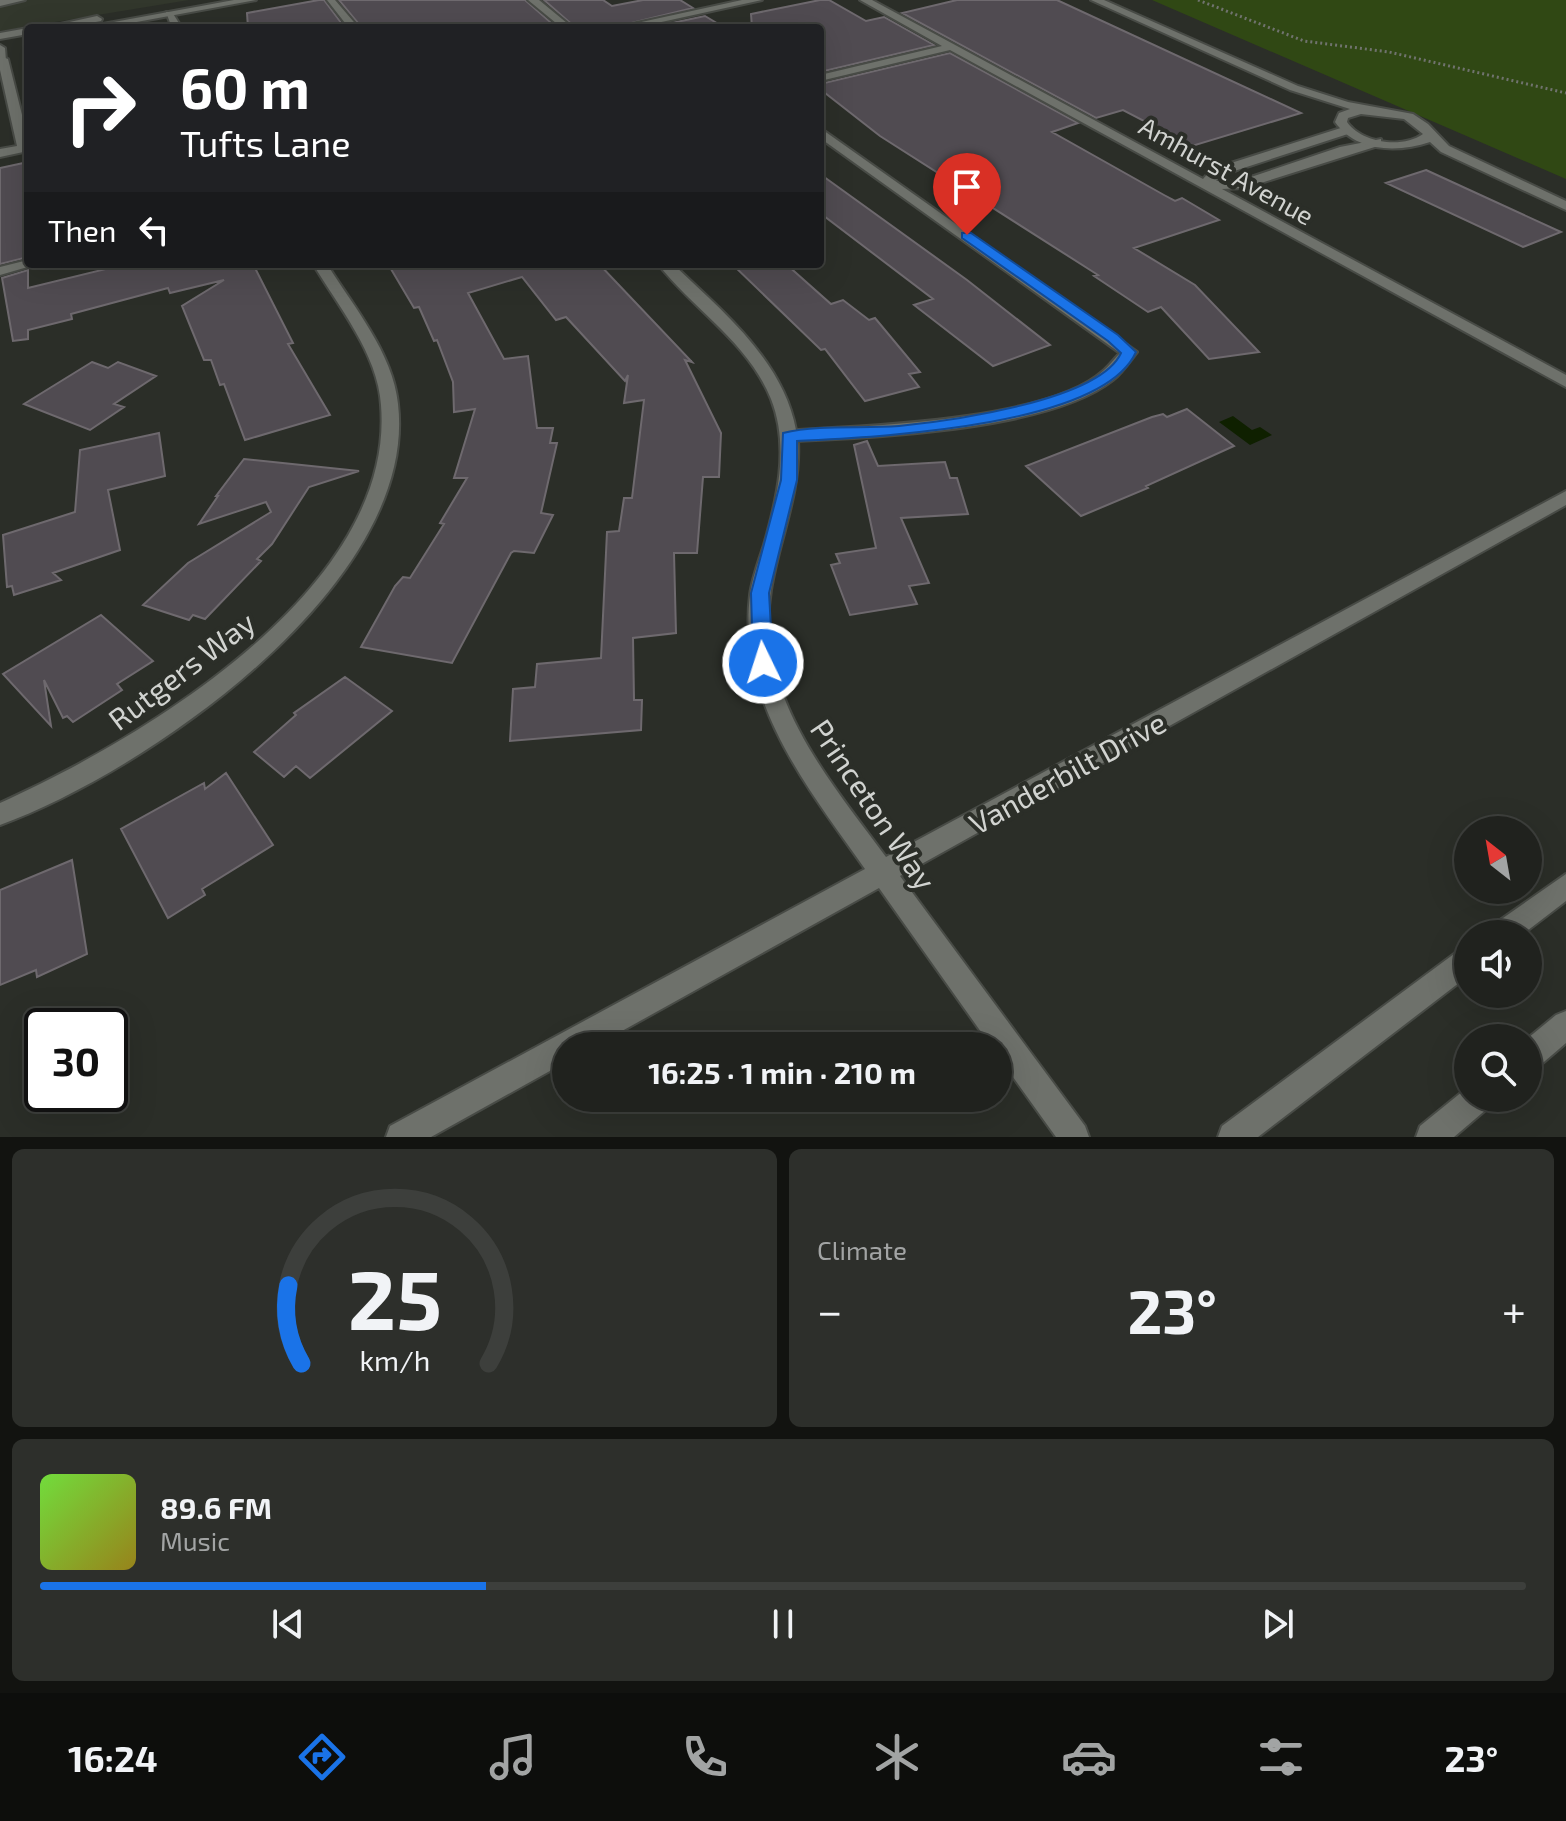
<!DOCTYPE html>
<html lang="en">
<head>
<meta charset="utf-8">
<style>
  :root { --surface:#20221e; --page:#2d2f2b; --text:#f1f3f6; --muted:#a2a4a4; --line:#3d3f3c; --accent:#1a73e8 }
  body { margin:0; font-family:"Exo 2",sans-serif; background:var(--page); color:var(--text); height:100vh; display:flex; flex-direction:column; font-size:30px; white-space:nowrap }
  * { box-sizing:border-box; margin:0 }
  p { font-size:26px; color:var(--muted) }
  .icon { flex:none; width:44px; height:44px; fill:none; stroke:currentColor; stroke-width:2; stroke-linecap:round; stroke-linejoin:round }
  .map { position:relative; height:1137px; overflow:hidden }
  .sheet { display:flex; flex-direction:column; gap:12px; padding:12px; background:#121310; flex:1 }
  .sheet>* { flex:none }
  .top-card { position:absolute; left:24px; top:24px; width:800px; height:244px; border-radius:8px; box-shadow:0 8px 32px #0002,0 0 0 2px var(--line); background:#202124; color:#fff; overflow:hidden }
  .needle { width:52px; rotate:329deg }
  .fabs { position:absolute; left:1454px; top:816px; display:grid; gap:16px }
  .fabs a { display:grid; place-items:center; width:88px; height:88px; border-radius:50%; background:var(--surface); box-shadow:0 8px 32px #0002,0 0 0 2px var(--line); font-size:40px }
  .speed { position:absolute; left:24px; top:1008px; display:flex; gap:16px; font-size:40px; font-weight:700; text-align:center }
  .speed>* { display:grid; place-content:center; width:104px; height:104px; border-radius:50%; background:var(--surface); box-shadow:0 8px 32px #0002,0 0 0 2px var(--line); line-height:1 }
  .speed .limit { border:4px solid #111; border-radius:12px; background:#fff; color:#111 }
  .pin { position:absolute; display:grid; place-items:center; width:68px; height:68px; color:#fff; margin:-82px -34px; border-radius:50% 50% 50% 0; rotate:-45deg; box-shadow:0 0 8px #0007 }
  .pin .icon { rotate:45deg }
  .me { position:absolute; width:88px; margin:-44px; rotate:356deg; stroke-linejoin:round; filter:drop-shadow(0 0 6px #0008) }
  .turn { display:flex; align-items:center; gap:28px; height:168px; padding:0 24px; font-size:36px }
  .turn .icon { width:104px; height:104px; stroke-width:2.5 }
  .turn b { display:block; font-size:56px; line-height:68px }
  .then { display:flex; align-items:center; height:76px; padding:0 24px; background:#0003; gap:16px; font-size:30px }
  .big { font-size:60px; font-weight:700; line-height:1.1 }
  .sheet .widget { flex:1; display:flex; flex-direction:column; justify-content:center; gap:12px; min-width:0; padding:0 28px; border-radius:12px; background:var(--page) }
  .sheet .dial { align-items:center; gap:0 }
  .dial svg { height:208px; overflow:visible; fill:none; stroke:var(--line); stroke-width:7; stroke-linecap:round; text-anchor:middle }
  .dial text { fill:var(--text); stroke:none }
  .song { display:flex; align-items:center; gap:24px }
  .cover { width:96px; height:96px; border-radius:12px; background:linear-gradient(135deg,hsl(100 70% 55%),hsl(50 70% 35%)) }
  .played { height:8px; border-radius:4px; background:linear-gradient(90deg,var(--accent) 30%,var(--line) 30%) }
  .keys { display:flex; justify-content:space-around; direction:ltr }
  .heat { display:flex; justify-content:space-between; align-items:center; font-size:44px; direction:ltr }
  .sheet .tiles { flex:1; display:grid; gap:12px; grid-template-columns:1fr 1fr }
  .widget:last-child { grid-column:span 2 }
  .trip { position:absolute; left:552px; top:1032px; width:460px; height:80px; border-radius:40px; background:var(--surface); box-shadow:0 8px 32px #0002,0 0 0 2px var(--line); font-weight:700; line-height:80px; text-align:center }
  .dock { display:flex; height:128px; justify-content:space-around; align-items:center; background:#0d0e0c; color:var(--muted) }
  .dock .icon { width:56px; height:56px }
  .dock .selected { color:var(--accent) }
  .dock b { font-size:36px; color:var(--text) }
  .map>svg:first-child { display:block }
  .built { fill:#32372c }
  .green { fill:#304814 }
  .water { fill:#0f2000 }
  .building { fill:#504b51; stroke:#6e696e; stroke-width:2 }
  .lines { fill:none; stroke-linecap:round; stroke-linejoin:round }
  .service-casing { stroke:#484b46; stroke-width:4 }
  .minor-casing { stroke:#484b46; stroke-width:4 }
  .tertiary-casing { stroke:#484b46; stroke-width:4 }
  .path { stroke:#70736e; stroke-width:3; stroke-dasharray:2 3; stroke-linecap:butt }
  .service { fill:#6e716b; fill-rule:evenodd }
  .minor { fill:#6e716b; fill-rule:evenodd }
  .tertiary { fill:#6e716b; fill-rule:evenodd }
  .route { fill:#1a73e8; stroke:#114b97; stroke-width:2 }
  .labels { text-anchor:middle; dominant-baseline:central; stroke-width:8; stroke-linejoin:round; paint-order:stroke }
  .far-street-label { font-size:26px; fill:#d1d3d0; stroke:#2b2e28 }
  .street-label { font-size:30px; fill:#d1d3d0; stroke:#2b2e28 }
</style>
</head>
<body>
<div class="map">
<svg width="1566" height="1137" viewBox="0 0 1566 1137">
  <rect width="100%" height="100%" fill="#2b2e28"/>
  <path class="built" d="M 0,0 L 189,0 L 0,31 Z"/>
  <path class="green" d="M 1152,0 L 1566,0 L 1566,179 Z"/>
  <path class="water" d="M 1233,416 L 1252,430 L 1260,427 L 1272,435 L 1250,445 L 1219,422 Z"/>
  <path class="building" d="M 319,0 L 324,0 L 345,28 L 248,28 L 247,13 Z
    M 339,0 L 525,0 L 557,28 L 362,28 Z
    M 544,0 L 603,0 L 612,6 L 643,0 L 680,0 L 693,8 L 611,28 L 576,28 Z
    M 820,0 L 829,0 L 866,21 L 884,17 L 934,45 L 820,72 L 820,28 L 752,28 L 751,14 Z
    M 957,0 L 1057,0 L 1301,113 L 1192,146 L 1123,110 L 1096,118 L 902,13 Z
    M 705,16 L 725,28 L 648,28 Z
    M 950,53 L 1078,123 L 1052,132 L 1164,195 L 1175,201 L 1182,198 L 1219,220 L 1134,248 L 1195,285 L 1259,352 L 1209,359 L 1161,307 L 1148,312 L 1094,276 L 1098,275 L 880,136 L 820,89 L 820,84 Z
    M 28,162 L 28,257 L 0,264 L 0,168 Z
    M 1426,170 L 1561,232 L 1523,247 L 1386,183 Z
    M 820,174 L 967,280 L 1050,345 L 993,366 L 914,305 L 933,299 L 820,213 Z
    M 126,264 L 130,269 L 152,264 L 245,264 L 245,267 L 253,264 L 293,343 L 288,344 L 330,415 L 245,440 L 224,384 L 220,385 L 211,360 L 204,360 L 182,306 L 224,280 L 170,293 L 168,288 L 71,314 L 72,319 L 28,330 L 28,339 L 13,341 L 2,278 L 28,270 L 28,288 Z
    M 388,264 L 599,264 L 692,362 L 685,360 L 721,433 L 719,477 L 703,477 L 697,553 L 674,553 L 676,633 L 633,638 L 634,700 L 642,700 L 641,730 L 510,741 L 513,689 L 535,687 L 537,664 L 601,658 L 607,532 L 619,531 L 624,498 L 632,498 L 644,400 L 624,403 L 628,375 L 625,381 L 566,317 L 556,320 L 522,277 L 468,293 L 504,359 L 528,356 L 537,428 L 553,428 L 550,443 L 557,443 L 541,513 L 553,515 L 534,553 L 514,551 L 511,553 L 452,663 L 361,647 L 395,586 L 403,577 L 410,578 L 444,524 L 440,523 L 467,478 L 454,478 L 475,409 L 454,412 L 453,382 L 437,340 L 434,341 L 419,307 L 414,308 Z
    M 732,264 L 786,264 L 831,304 L 843,300 L 869,320 L 875,318 L 920,372 L 909,374 L 919,387 L 865,401 L 825,349 L 821,350 Z
    M 92,362 L 108,368 L 118,362 L 156,376 L 114,404 L 124,407 L 90,430 L 24,404 Z
    M 1187,409 L 1234,446 L 1146,486 L 1148,488 L 1081,516 L 1026,466 L 1152,417 L 1163,414 L 1167,417 Z
    M 159,433 L 165,476 L 108,490 L 120,550 L 53,573 L 61,580 L 14,595 L 12,586 L 7,587 L 3,535 L 75,512 L 80,450 Z
    M 867,441 L 878,466 L 945,462 L 950,478 L 957,478 L 968,514 L 901,518 L 929,583 L 909,586 L 917,604 L 850,615 L 831,565 L 840,563 L 836,554 L 876,548 L 854,445 Z
    M 244,459 L 359,471 L 309,487 L 272,544 L 257,559 L 261,561 L 205,619 L 193,615 L 189,620 L 143,605 L 188,563 L 271,512 L 266,502 L 199,524 L 218,496 L 216,496 Z
    M 101,615 L 153,661 L 117,684 L 122,690 L 73,722 L 67,716 L 63,718 L 44,680 L 51,726 L 3,674 Z
    M 345,677 L 392,711 L 310,778 L 296,766 L 284,777 L 254,752 L 296,715 L 294,713 Z
    M 226,773 L 273,845 L 202,889 L 205,895 L 168,918 L 121,829 L 204,783 L 205,789 Z
    M 72,860 L 87,954 L 37,977 L 36,970 L 0,985 L 0,890 Z"/>
  <g class="lines">
    <g class="service-casing">
      <path id="service" d="M 0,0 L 25,0 L 0,6 Z
        M 166,12 L 172,12 L 182,28 L 172,28 Z
        M 0,45 L 5,48 L 6,61 L 0,61 Z"/>
    </g>
    <g class="minor-casing">
      <path id="minor" d="M 327,0 L 335,0 L 359,28 L 349,28 Z
        M 528,0 L 539,0 L 573,28 L 562,28 Z
        M 742,0 L 762,0 L 634,28 L 614,28 Z
        M 860,0 L 872,0 L 1203,179 L 1212,169 L 1347,126 L 1351,127 L 1351,133 L 1222,175 L 1216,181 L 1239,181 L 1340,147 L 1381,139 L 1381,145 L 1245,188 L 1222,189 L 1566,375 L 1566,387 L 950,50 L 820,81 L 820,75 L 942,46 Z
        M 0,56 L 8,59 L 28,139 L 28,151 L 0,157 L 0,149 L 17,146 L 0,70 Z
        M 820,128 L 1137,352 C 1130,361 1122,373 1113,380 C 1050,430 878,437 798,441 C 801,494 779,539 771,590 C 754,694 830,781 886,857 L 1566,491 L 1566,505 L 900,876 L 1085,1126 L 1089,1137 L 1056,1137 L 998,1056 L 998,1046 L 991,1046 L 879,888 L 595,1046 L 566,1046 L 566,1062 L 431,1137 L 386,1137 L 390,1126 L 865,869 C 808,788 737,701 750,595 C 752,579 758,563 763,548 C 777,500 790,447 771,399 C 748,342 694,310 658,264 L 673,264 C 722,311 783,360 796,430 C 870,426 1049,420 1103,371 C 1109,366 1114,359 1120,353 L 820,138 Z
        M 28,260 L 28,264 L 38,264 L 0,275 L 0,267 Z
        M 313,264 L 327,264 C 353,306 393,353 398,404 C 419,583 148,771 0,825 L 0,803 C 144,738 396,588 381,405 C 378,354 338,306 313,264 Z"/>
    </g>
    <g class="tertiary-casing">
      <path id="tertiary" d="M 234,0 L 256,0 L 104,28 L 81,28 Z
        M 1091,0 L 1104,0 L 1298,86 L 1348,102 L 1413,114 L 1428,124 L 1449,146 L 1566,201 L 1566,210 L 1441,152 L 1430,142 C 1397,153 1356,152 1335,122 L 1339,113 L 1350,109 L 1290,90 ZM 1361,114 L 1404,119 L 1423,134 C 1402,149 1362,143 1347,122 L 1348,118 Z
        M 97,16 L 102,19 L 101,21 L 64,28 L 42,28 Z
        M 28,28 L 28,34 L 0,39 L 0,33 Z
        M 1566,874 L 1566,901 L 1523,934 L 1489,934 L 1493,925 Z
        M 1468,947 L 1468,976 L 1258,1137 L 1218,1137 L 1222,1126 L 1458,951 Z
        M 1566,1011 L 1566,1043 L 1538,1067 L 1528,1071 L 1528,1038 L 1556,1015 Z
        M 1468,1087 L 1468,1098 L 1493,1098 L 1488,1108 L 1454,1137 L 1416,1137 L 1420,1126 Z"/>
    </g>
    <path class="path" d="M 1198,0 L 1304,41 L 1389,52 L 1566,93"/>
    <use href="#service" class="service"/>
    <use href="#minor" class="minor"/>
    <use href="#tertiary" class="tertiary"/>
  </g>
  <path class="route" d="M 962,233 L 971,233 L 1118,335 L 1136,352 C 1102,428 872,437 797,441 L 797,480 L 769,593 L 773,663 L 770,668 L 756,668 L 753,663 L 751,593 L 781,480 L 783,433 C 820,424 862,429 899,426 C 949,421 1099,401 1121,353 L 1108,341 L 962,238 Z"/>
  <g class="labels">
    <g class="far-street-label">
      <text transform="translate(1227 170) rotate(29)">Amhurst Avenue</text>
    </g>
    <g class="street-label">
      <text transform="translate(181 670) rotate(-37)">Rutgers Way</text>
      <text transform="translate(1067 772) rotate(-29)">Vanderbilt Drive</text>
      <text transform="translate(874 804) rotate(56)">Princeton Way</text>
    </g>
  </g>
</svg>
<div class="fabs">
<a><svg class="needle" viewBox="-14 -14 28 28"><path d="M0-13l5 13h-10z" fill="#e53935"/><path d="M0 13l5-13h-10z" fill="#a2a4a4"/></svg></a>
<a><svg class="icon" aria-label="sound" viewBox="0 0 24 24"><path d="M4 9h4l5-4v14l-5-4H4zM17 9q2 3 0 6"/></svg></a>
<a><svg class="icon" aria-label="search" viewBox="0 0 24 24"><circle cx="10" cy="10" r="6"/><path d="M15 15l6 6"/></svg></a>
</div>
<div class="speed"><div class="limit">30</div></div>
<div class="pin" style="left:967px;top:235px;background:#d93025"><svg class="icon" aria-label="arrive" viewBox="0 0 24 24"><path d="M6 21V4h12l-3 4 3 4H6"/></svg></div>
<svg class="me" style="left:763px;top:663px" viewBox="-20 -20 40 40"><circle r="17" fill="#1a73e8" stroke="#fff" stroke-width="3"/><path d="M0-11L8 9 0 5-8 9z" fill="#fff"/></svg>
<div class="trip">16:25 · 1 min · 210 m</div>
<div class="top-card">
<div class="turn"><svg class="icon" aria-label="right" viewBox="0 0 24 24"><path d="M7 20v-9h11M14 6l5 5-5 5"/></svg><div><b>60 m</b>Tufts Lane</div></div>
<div class="then">Then<svg class="icon" aria-label="left" viewBox="0 0 24 24"><path d="M17 20v-9H6M10 6l-5 5 5 5"/></svg></div>
</div>
</div>
<section class="sheet">
<div class="tiles">
<div class="widget dial"><svg viewBox="0 0 100 80">
<path d="M14 69A42 42 0 1 1 86 69"/>
<path d="M14 69A42 42 0 0 1 9 39" stroke="#1a73e8"/>
<text x="50" y="56" font-size="32" font-weight="700">25</text>
<text x="50" y="72" font-size="11">km/h</text>
</svg></div>
<div class="widget"><p>Climate</p>
<div class="heat"><a>−</a><b class="big">23°</b><a>+</a></div>
</div>
<div class="widget">
<div class="song"><i class="cover"></i><div><b>89.6 FM</b><p>Music</p></div></div>
<div class="played"></div>
<div class="keys"><svg class="icon" aria-label="previous" viewBox="0 0 24 24"><path d="M18 5L8 12l10 7zM5 5v14"/></svg><svg class="icon" aria-label="pause" viewBox="0 0 24 24"><path d="M8 5v14M16 5v14"/></svg><svg class="icon" aria-label="next" viewBox="0 0 24 24"><path d="M6 5l10 7-10 7zM19 5v14"/></svg></div>
</div>
</div>
</section>
<nav class="dock">
<b>16:24</b>
<svg class="icon selected" aria-label="directions" viewBox="0 0 24 24"><path d="M12 3l9 9-9 9-9-9zM9 14v-3h6M13 9l2 2-2 2"/></svg>
<svg class="icon" aria-label="music" viewBox="0 0 24 24"><path d="M9 18V5l10-2v13"/><circle cx="6" cy="18" r="3"/><circle cx="16" cy="16" r="3"/></svg>
<svg class="icon" aria-label="phone" viewBox="0 0 24 24"><path d="M5 4h4l2 5-3 2q2 4 5 5l2-3 5 2v4C11 20 4 13 5 4z"/></svg>
<svg class="icon" aria-label="climate" viewBox="0 0 24 24"><path d="M12 3v18M4 7l16 10M4 17L20 7"/></svg>
<svg class="icon" aria-label="car" viewBox="0 0 24 24"><path d="M5 17H2v-5l4-1 3-4h7l3 4 3 1v5h-3M9 17h6M6 11h13"/><circle cx="7" cy="17" r="2"/><circle cx="17" cy="17" r="2"/></svg>
<svg class="icon" aria-label="filters" viewBox="0 0 24 24"><path d="M4 7h16M4 17h16"/><circle cx="9" cy="7" r="2"/><circle cx="15" cy="17" r="2"/></svg>
<b>23°</b>
</nav>
</body>
</html>
